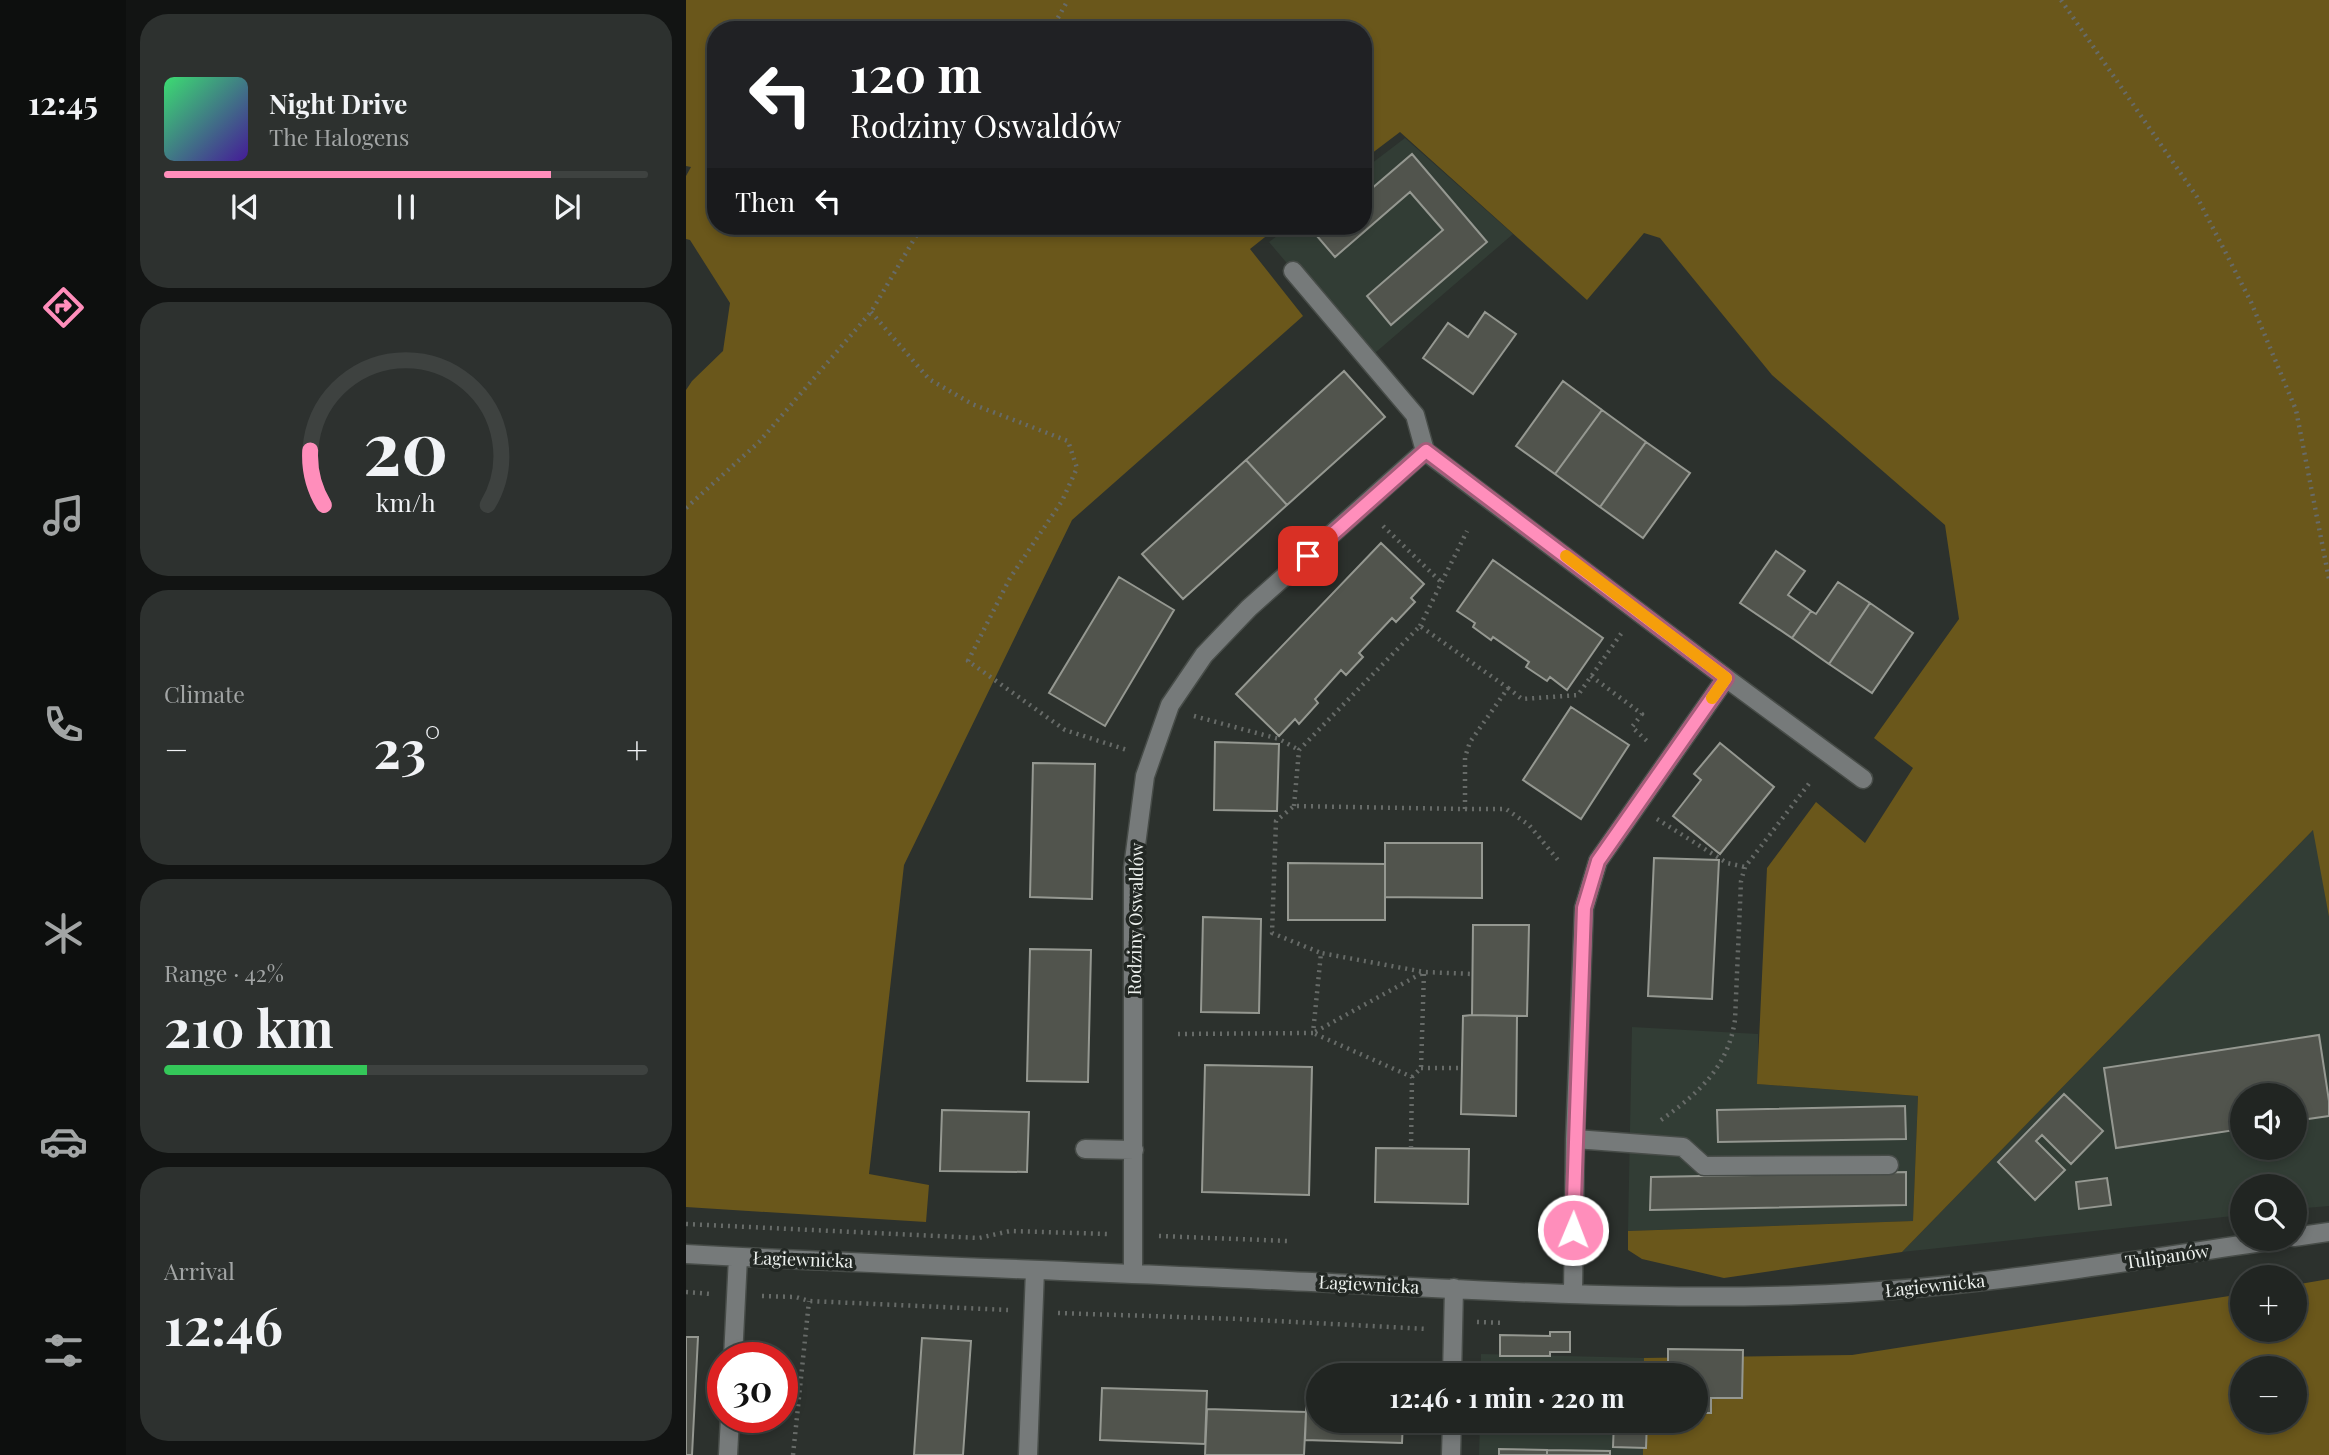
<!DOCTYPE html>
<html lang="en">
<head>
<meta charset="utf-8">
<style>
  :root { --surface:#212522; --page:#2d312f; --text:#f1f3f6; --muted:#a2a5a5; --line:#3e4240; --accent:#ff8ebb }
  body { margin:0; font-family:"Playfair Display",serif; background:var(--page); color:var(--text); height:100vh; display:flex; flex-direction:column; font-size:26px; white-space:nowrap }
  * { box-sizing:border-box; margin:0 }
  p { font-size:23px; color:var(--muted) }
  .icon { flex:none; width:38px; height:38px; fill:none; stroke:currentColor; stroke-width:2; stroke-linecap:round; stroke-linejoin:round }
  .map { position:relative; flex:1; overflow:hidden }
  .details { display:flex; flex-direction:column; gap:14px; padding:14px; background:#121413; width:560px }
  .details>* { flex:none }
  .guide { position:absolute; left:21px; top:21px; width:665px; height:214px; border-radius:28px; box-shadow:0 4px 10px #0003,0 0 0 2px var(--line); background:#202124; color:#fff; overflow:hidden }
  .buttons { position:absolute; left:1544px; top:1083px; display:grid; gap:14px }
  .buttons a { display:grid; place-items:center; width:77px; height:77px; border-radius:50%; background:var(--surface); box-shadow:0 4px 10px #0003,0 0 0 2px var(--line); font-size:35px }
  .speed { position:absolute; left:21px; top:1342px; display:flex; gap:14px; font-size:35px; font-weight:700; text-align:center }
  .speed>* { display:grid; place-content:center; width:91px; height:91px; border-radius:50%; background:var(--surface); box-shadow:0 4px 10px #0003,0 0 0 2px var(--line); line-height:1 }
  .speed .limit { border:10px solid #d22; background:#fff; color:#111 }
  .pin { position:absolute; display:grid; place-items:center; width:60px; height:60px; color:#fff; margin:-30px; border-radius:14px; box-shadow:0 4px 10px #0006 }
  .me { position:absolute; width:77px; margin:-38px; rotate:1deg; stroke-linejoin:round; filter:drop-shadow(0 0 5px #0008) }
  .turn { display:flex; align-items:center; gap:24px; height:147px; padding:0 28px; font-size:32px }
  .turn .icon { width:91px; height:91px; stroke-width:2.5 }
  .turn b { display:block; font-size:49px; line-height:60px }
  .then { display:flex; align-items:center; height:66px; padding:0 28px; background:#0003; gap:14px; font-size:26px }
  .big { font-size:52px; font-weight:700; line-height:1.1 }
  .details .card { flex:1; display:flex; flex-direction:column; justify-content:center; gap:10px; min-width:0; padding:0 24px; border-radius:28px; background:var(--page) }
  .details .dial { align-items:center; gap:0 }
  .dial svg { height:182px; overflow:visible; fill:none; stroke:var(--line); stroke-width:7; stroke-linecap:round; text-anchor:middle }
  .dial text { fill:var(--text); stroke:none }
  .song { display:flex; align-items:center; gap:21px }
  .cover { width:84px; height:84px; border-radius:10px; background:linear-gradient(135deg,hsl(140 70% 55%),hsl(260 70% 35%)) }
  .played { height:7px; border-radius:4px; background:linear-gradient(90deg,var(--accent) 80%,var(--line) 80%) }
  .keys { display:flex; justify-content:space-around; direction:ltr }
  .heat { display:flex; justify-content:space-between; align-items:center; font-size:38px; direction:ltr }
  .charge { height:10px; border-radius:5px; background:linear-gradient(90deg,#34c759 42%,var(--line) 0) }
  .trip { position:absolute; left:620px; top:1363px; width:402px; height:70px; border-radius:35px; background:var(--surface); box-shadow:0 4px 10px #0003,0 0 0 2px var(--line); font-weight:700; line-height:70px; text-align:center }
  main { display:flex; flex:1; min-height:0 }
  .menu { display:flex; flex-direction:column; width:126px; justify-content:space-around; align-items:center; background:#0d0f0e; color:var(--muted) }
  .menu .icon { width:49px; height:49px }
  .menu .selected { color:var(--accent) }
  .menu b { font-size:32px; color:var(--text) }
  .map>svg:first-child { display:block }
  .built { fill:#323d35; fill-rule:evenodd }
  .green { fill:#6a571b; fill-rule:evenodd }
  .building { fill:#51544d; stroke:#959891; stroke-width:2 }
  .lines { fill:none; stroke-linecap:round; stroke-linejoin:round }
  .minor-casing { stroke:#474c48; stroke-width:21 }
  .path { stroke:#676b68; stroke-width:4.5; stroke-dasharray:2 5; stroke-linecap:butt }
  .minor { stroke:#767a7a; stroke-width:18 }
  .route-casing { stroke:#a65c7a; stroke-width:18 }
  .route { stroke:#ff8ebb; stroke-width:12 }
  .slow { stroke:#f59e0b; stroke-width:12 }
  .labels { text-anchor:middle; dominant-baseline:central; stroke-width:7; stroke-linejoin:round; paint-order:stroke }
  .street-label { font-size:18px; fill:#edf1ee; stroke:#222723 }
</style>
</head>
<body>
<main>
<nav class="menu">
<b>12:45</b>
<svg class="icon selected" aria-label="directions" viewBox="0 0 24 24"><path d="M12 3l9 9-9 9-9-9zM9 14v-3h6M13 9l2 2-2 2"/></svg>
<svg class="icon" aria-label="music" viewBox="0 0 24 24"><path d="M9 18V5l10-2v13"/><circle cx="6" cy="18" r="3"/><circle cx="16" cy="16" r="3"/></svg>
<svg class="icon" aria-label="phone" viewBox="0 0 24 24"><path d="M5 4h4l2 5-3 2q2 4 5 5l2-3 5 2v4C11 20 4 13 5 4z"/></svg>
<svg class="icon" aria-label="climate" viewBox="0 0 24 24"><path d="M12 3v18M4 7l16 10M4 17L20 7"/></svg>
<svg class="icon" aria-label="car" viewBox="0 0 24 24"><path d="M5 17H2v-5l4-1 3-4h7l3 4 3 1v5h-3M9 17h6M6 11h13"/><circle cx="7" cy="17" r="2"/><circle cx="17" cy="17" r="2"/></svg>
<svg class="icon" aria-label="filters" viewBox="0 0 24 24"><path d="M4 7h16M4 17h16"/><circle cx="9" cy="7" r="2"/><circle cx="15" cy="17" r="2"/></svg>
</nav>
<section class="details">
<div class="card">
<div class="song"><i class="cover"></i><div><b>Night Drive</b><p>The Halogens</p></div></div>
<div class="played"></div>
<div class="keys"><svg class="icon" aria-label="previous" viewBox="0 0 24 24"><path d="M18 5L8 12l10 7zM5 5v14"/></svg><svg class="icon" aria-label="pause" viewBox="0 0 24 24"><path d="M8 5v14M16 5v14"/></svg><svg class="icon" aria-label="next" viewBox="0 0 24 24"><path d="M6 5l10 7-10 7zM19 5v14"/></svg></div>
</div>
<div class="card dial"><svg viewBox="0 0 100 80">
<path d="M14 69A42 42 0 1 1 86 69"/>
<path d="M14 69A42 42 0 0 1 8 45" stroke="#ff8ebb"/>
<text x="50" y="56" font-size="32" font-weight="700">20</text>
<text x="50" y="72" font-size="11">km/h</text>
</svg></div>
<div class="card"><p>Climate</p>
<div class="heat"><a>−</a><b class="big">23°</b><a>+</a></div>
</div>
<div class="card"><p>Range · 42%</p><b class="big">210 km</b><div class="charge"></div></div>
<div class="card"><p>Arrival</p><b class="big">12:46</b></div>
</section>
<div class="map">
<svg width="1643" height="1455" viewBox="0 0 1643 1455">
  <rect width="100%" height="100%" fill="#2c312d"/>
  <path class="built" d="M 719,138 L 827,234 L 682,359 L 583,242 L 604,226 L 677,226 L 677,170 Z
    M 1628,829 L 1643,917 L 1643,1206 L 1608,1209 L 1608,1186 L 1556,1186 L 1556,1215 L 1216,1252 ZM 1556,1096 L 1608,1096 L 1608,1148 L 1556,1148 Z
    M 946,1027 L 1072,1034 L 1072,1084 L 1232,1096 L 1227,1221 L 942,1231 Z
    M 795,1354 L 958,1358 L 958,1375 L 795,1376 Z
    M 794,1421 L 957,1421 L 957,1455 L 793,1455 Z"/>
  <path class="green" d="M 0,0 L 1643,0 L 1643,917 L 1627,830 L 1216,1252 L 1038,1278 L 956,1259 L 942,1250 L 942,1231 L 1227,1221 L 1232,1096 L 1071,1084 L 1081,868 L 1130,802 L 1179,843 L 1227,768 L 1188,738 L 1273,619 L 1259,525 L 1086,375 L 974,238 L 958,233 L 901,300 L 714,132 L 677,160 L 677,30 L 30,30 L 30,226 L 593,226 L 564,249 L 617,316 L 386,520 L 218,865 L 183,1174 L 243,1185 L 240,1222 L 0,1207 L 0,390 L 6,381 L 37,351 L 44,303 L 4,240 L 0,239 L 0,176 L 5,167 L 0,166 Z
    M 1643,1279 L 1643,1455 L 957,1455 L 957,1421 L 1010,1421 L 1010,1376 L 958,1375 L 958,1358 L 1166,1355 L 1556,1294 L 1556,1330 L 1608,1330 L 1608,1285 ZM 1556,1368 L 1608,1368 L 1608,1421 L 1556,1421 Z"/>
  <path class="building" d="M 726,154 L 801,242 L 705,325 L 681,296 L 757,230 L 724,192 L 649,257 L 631,236 L 642,226 L 677,226 L 677,196 Z
    M 799,312 L 830,334 L 787,394 L 737,358 L 762,323 L 782,337 Z
    M 658,371 L 699,417 L 601,505 L 560,460 Z
    M 877,381 L 916,410 L 869,474 L 830,446 Z
    M 916,410 L 960,442 L 914,507 L 869,474 Z
    M 960,442 L 1004,473 L 957,538 L 914,507 Z
    M 560,460 L 601,505 L 497,599 L 456,554 Z
    M 695,543 L 738,584 L 725,598 L 729,602 L 710,622 L 706,618 L 673,653 L 677,657 L 660,675 L 655,670 L 629,699 L 632,703 L 613,724 L 609,719 L 593,736 L 550,694 Z
    M 1090,551 L 1119,571 L 1102,595 L 1125,611 L 1106,638 L 1054,603 Z
    M 807,560 L 917,638 L 881,690 L 864,677 L 861,681 L 840,667 L 843,662 L 807,637 L 805,640 L 787,627 L 789,623 L 771,611 Z
    M 433,577 L 488,610 L 419,726 L 363,693 Z
    M 1152,582 L 1184,603 L 1143,664 L 1106,638 L 1125,611 L 1130,614 Z
    M 1184,603 L 1227,633 L 1186,693 L 1143,664 Z
    M 885,707 L 943,745 L 895,819 L 837,780 Z
    M 529,742 L 593,744 L 591,811 L 528,810 Z
    M 1034,743 L 1088,787 L 1034,854 L 987,816 L 1015,780 L 1008,774 Z
    M 347,763 L 409,764 L 406,899 L 344,897 Z
    M 699,843 L 796,843 L 796,898 L 699,897 Z
    M 968,858 L 1033,860 L 1026,999 L 962,996 Z
    M 602,863 L 699,864 L 699,920 L 602,920 Z
    M 517,917 L 575,919 L 573,1013 L 515,1012 Z
    M 787,925 L 843,925 L 841,1016 L 786,1015 Z
    M 344,949 L 405,950 L 402,1082 L 341,1081 Z
    M 786,1015 L 831,1016 L 830,1116 L 775,1114 L 777,1016 Z
    M 1633,1035 L 1643,1101 L 1643,1116 L 1608,1121 L 1608,1096 L 1556,1096 L 1556,1129 L 1430,1148 L 1418,1068 Z
    M 519,1065 L 626,1067 L 623,1195 L 516,1192 Z
    M 1378,1094 L 1417,1131 L 1385,1164 L 1356,1135 L 1350,1141 L 1379,1170 L 1349,1200 L 1312,1162 Z
    M 1219,1106 L 1220,1139 L 1032,1142 L 1031,1110 Z
    M 256,1110 L 343,1112 L 341,1172 L 254,1171 Z
    M 690,1148 L 783,1149 L 782,1204 L 689,1202 Z
    M 1220,1172 L 1220,1205 L 964,1210 L 965,1177 Z
    M 1421,1178 L 1425,1205 L 1393,1209 L 1390,1182 Z
    M 864,1332 L 884,1332 L 884,1352 L 864,1352 L 864,1356 L 814,1356 L 814,1335 L 864,1336 Z
    M 0,1337 L 12,1337 L 6,1455 L 0,1455 Z
    M 236,1338 L 285,1341 L 277,1455 L 228,1455 Z
    M 982,1349 L 1057,1350 L 1056,1398 L 1025,1398 L 1025,1413 L 1010,1413 L 1010,1376 L 982,1376 Z
    M 813,1363 L 861,1364 L 860,1376 L 813,1376 Z
    M 863,1364 L 926,1365 L 926,1376 L 862,1376 Z
    M 621,1387 L 632,1387 L 632,1421 L 717,1421 L 716,1443 L 619,1440 Z
    M 416,1388 L 521,1391 L 519,1444 L 414,1440 Z
    M 521,1409 L 620,1412 L 618,1455 L 519,1455 Z
    M 928,1421 L 961,1421 L 960,1448 L 927,1447 Z
    M 813,1449 L 861,1450 L 861,1455 L 813,1455 Z
    M 861,1450 L 924,1451 L 924,1455 L 861,1455 Z"/>
  <g class="lines">
    <g class="minor-casing">
      <path id="minor" d="M 607,271 L 729,415 L 739,451
        M 1040,678 L 1177,779
        M 889,1139 L 997,1147 L 1018,1166 L 1203,1165
        M 399,1149 L 448,1150
        M 1608,1237 L 1643,1232
        M 0,1254 C 201,1265 402,1271 603,1281 C 774,1289 946,1301 1117,1295 C 1278,1290 1437,1262 1596,1239
        M 447,1274 L 447,868 L 459,776 L 484,705 L 518,655 L 563,608 L 739,451 L 1040,678 L 912,861 L 898,908 L 889,1139 L 887,1293
        M 47,1358 L 52,1257
        M 766,1376 L 768,1288
        M 42,1455 L 44,1418
        M 342,1455 L 349,1270
        M 765,1455 L 766,1421"/>
    </g>
    <path class="path" d="M 1375,0 L 1511,197 L 1565,302 L 1610,410 L 1643,579
      M 365,30 L 382,0
      M 185,312 L 243,379 L 286,404 L 382,441 L 391,468 L 376,501 L 324,578 L 282,661 L 379,730 L 441,750
      M 0,508 L 73,442 L 185,312 L 236,226
      M 697,526 L 755,582
      M 734,626 L 781,531
      M 905,676 L 956,714 L 946,727 L 962,742
      M 822,688 L 836,699 L 892,695 L 937,631
      M 508,716 L 593,739 L 613,750
      M 608,806 L 613,750 L 734,626 L 822,688 L 784,742 L 779,757 L 779,809 L 608,806 L 590,821 L 586,933 L 635,953
      M 779,809 L 820,809 L 843,825 L 872,860
      M 971,819 L 1041,863 L 1059,867
      M 492,1034 L 627,1033 L 635,953 L 738,972 L 786,974
      M 735,1068 L 776,1068
      M 975,1120 C 1013,1093 1042,1067 1049,1020 L 1055,881 L 1059,867 L 1125,781
      M 725,1148 L 726,1077 L 627,1033 L 738,972 L 735,1068 L 726,1077
      M 0,1224 L 293,1238 L 324,1231 L 422,1234
      M 473,1236 L 602,1241
      M 0,1292 L 25,1294
      M 76,1296 L 110,1297 L 123,1301 L 322,1310
      M 372,1313 L 553,1319 L 741,1329
      M 791,1322 L 818,1323
      M 107,1455 L 123,1301"/>
    <use href="#minor" class="minor"/>
  </g>
  <g class="lines">
    <g class="route-casing">
      <path id="route" d="M 622,556 L 740,451 L 1040,678 L 912,861 L 898,908 L 887,1230"/>
    </g>
    <use href="#route" class="route"/>
    <path class="slow" d="M 880,556 L 1040,678 L 1026,698"/>
  </g>
  <g class="labels">
    <g class="street-label">
      <text transform="translate(449 919) rotate(-89)">Rodziny Oswaldów</text>
      <text transform="translate(1481 1256) rotate(-8)">Tulipanów</text>
      <text transform="translate(117 1259) rotate(2)">Łagiewnicka</text>
      <text transform="translate(683 1284) rotate(3)">Łagiewnicka</text>
      <text transform="translate(1249 1285) rotate(-6)">Łagiewnicka</text>
    </g>
  </g>
</svg>
<div class="buttons">
<a><svg class="icon" aria-label="sound" viewBox="0 0 24 24"><path d="M4 9h4l5-4v14l-5-4H4zM17 9q2 3 0 6"/></svg></a>
<a><svg class="icon" aria-label="search" viewBox="0 0 24 24"><circle cx="10" cy="10" r="6"/><path d="M15 15l6 6"/></svg></a>
<a>+</a>
<a>−</a>
</div>
<div class="speed"><div class="limit">30</div></div>
<div class="pin" style="left:622px;top:556px;background:#d93025"><svg class="icon" aria-label="arrive" viewBox="0 0 24 24"><path d="M6 21V4h12l-3 4 3 4H6"/></svg></div>
<svg class="me" style="left:887px;top:1230px" viewBox="-20 -20 40 40"><circle r="17" fill="#ff8ebb" stroke="#fff" stroke-width="3"/><path d="M0-11L8 9 0 5-8 9z" fill="#fff"/></svg>
<div class="trip">12:46 · 1 min · 220 m</div>
<div class="guide">
<div class="turn"><svg class="icon" aria-label="left" viewBox="0 0 24 24"><path d="M17 20v-9H6M10 6l-5 5 5 5"/></svg><div><b>120 m</b>Rodziny Oswaldów</div></div>
<div class="then">Then<svg class="icon" aria-label="left" viewBox="0 0 24 24"><path d="M17 20v-9H6M10 6l-5 5 5 5"/></svg></div>
</div>
</div>
</main>
</body>
</html>
